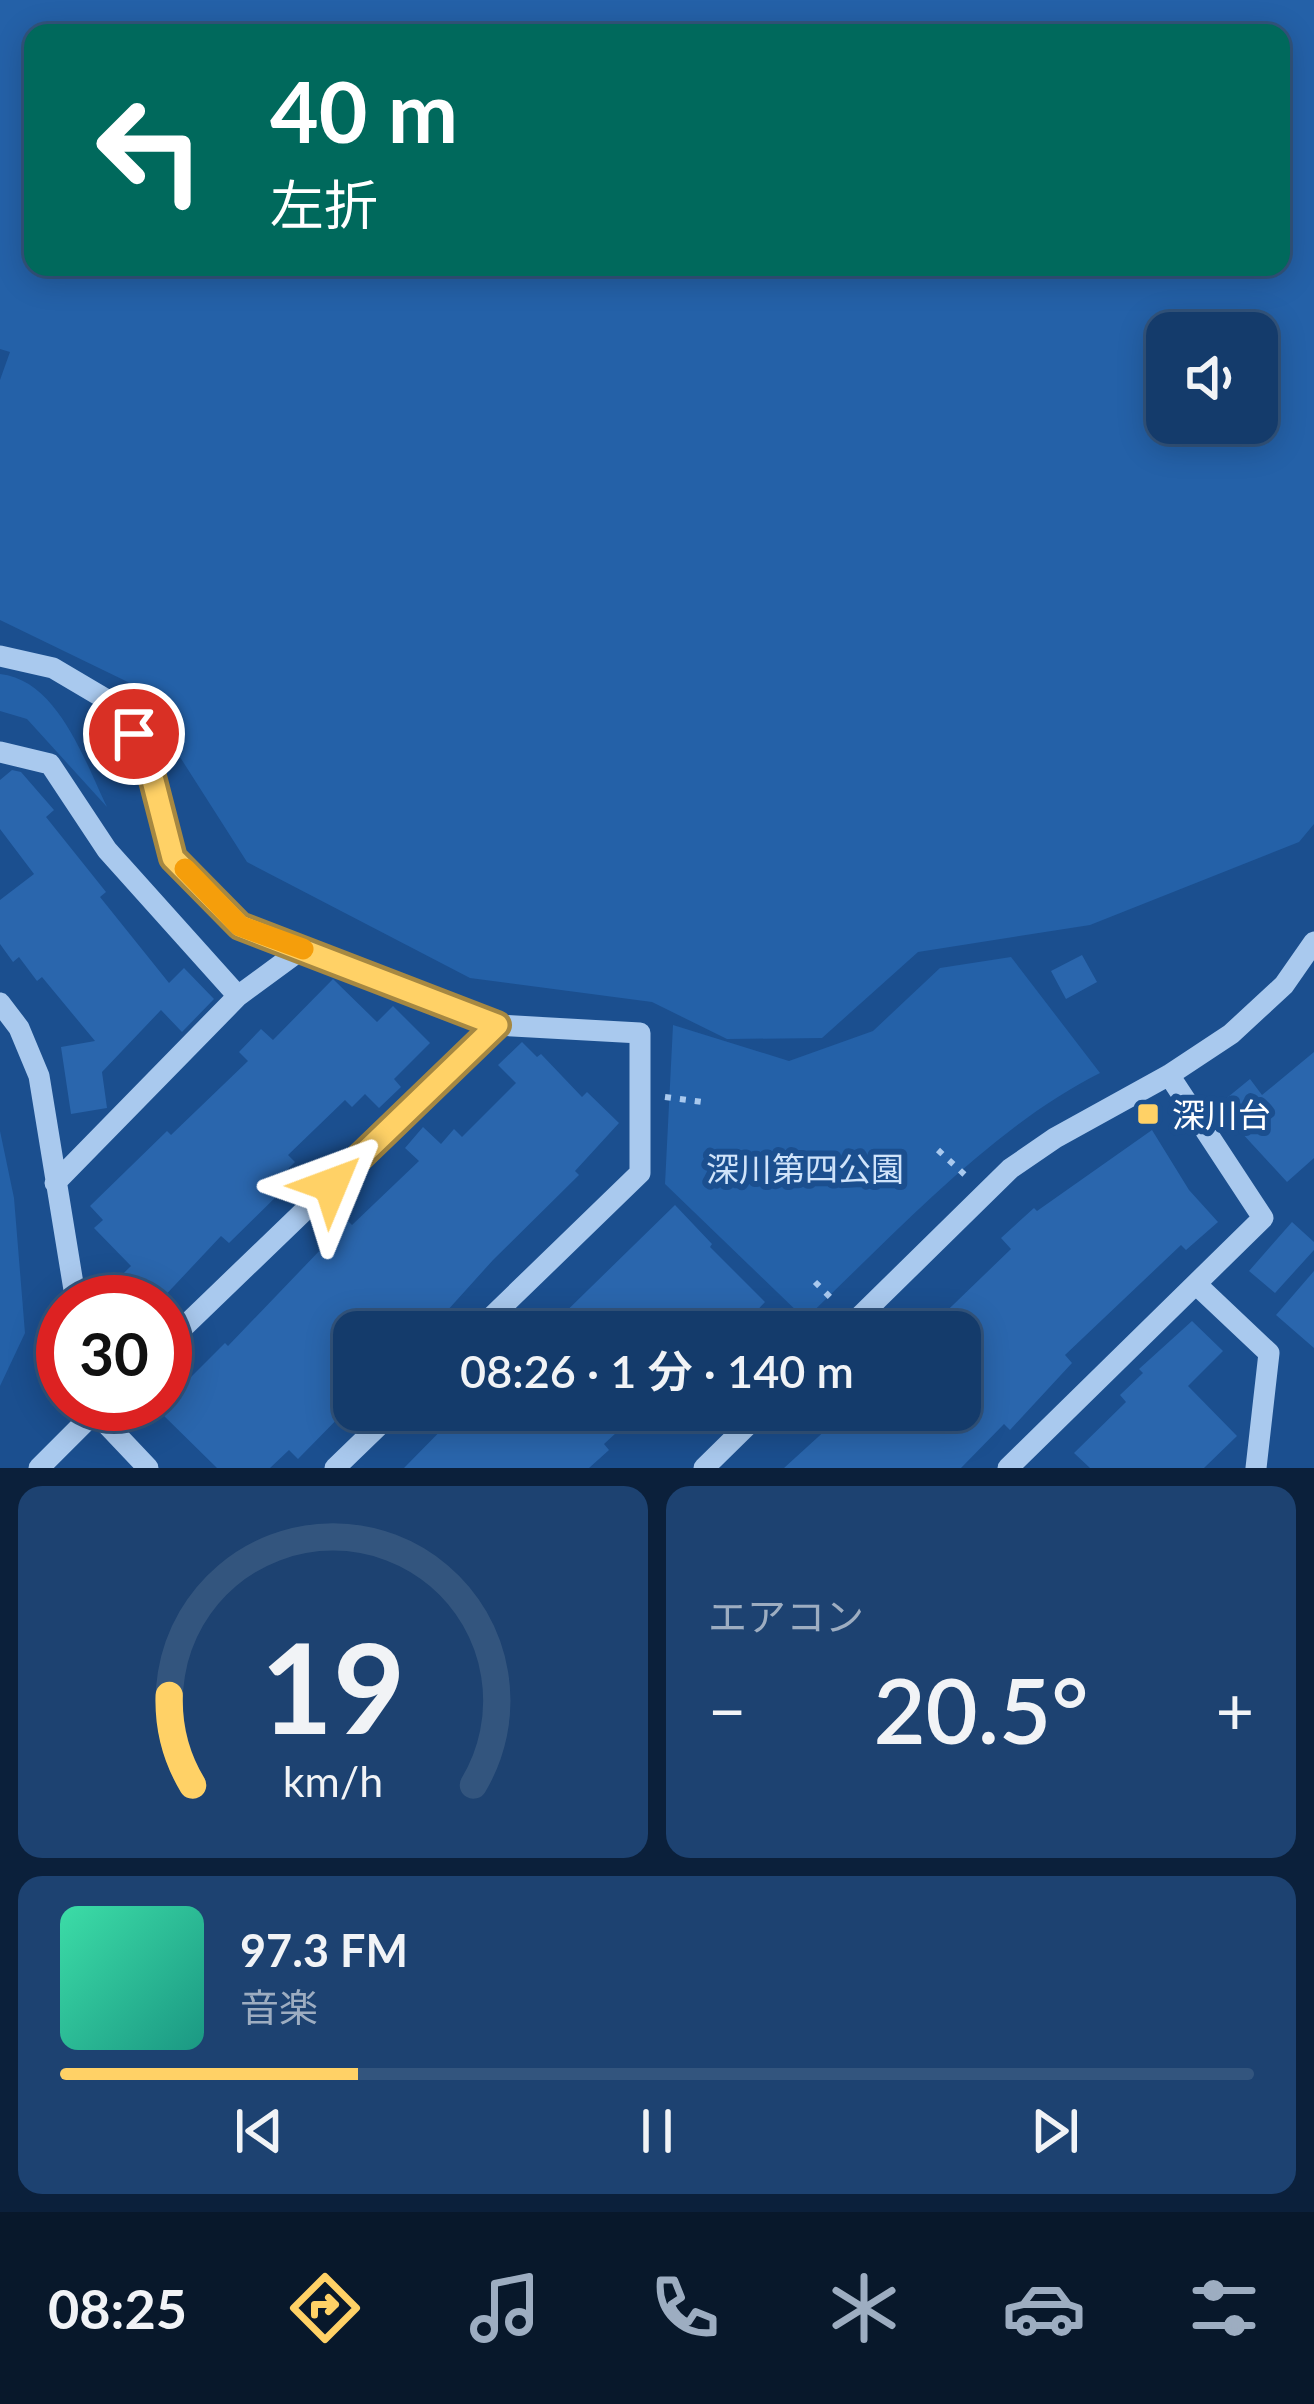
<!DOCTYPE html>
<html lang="ja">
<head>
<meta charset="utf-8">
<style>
  :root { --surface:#143b6b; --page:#1d4271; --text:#f1f3f6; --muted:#9dadc1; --line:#33557e; --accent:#ffd166 }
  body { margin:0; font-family:Lato,"Noto Sans JP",sans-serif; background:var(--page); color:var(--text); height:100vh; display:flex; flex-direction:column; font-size:45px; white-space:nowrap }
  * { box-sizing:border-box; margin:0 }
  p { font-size:39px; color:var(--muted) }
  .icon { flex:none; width:66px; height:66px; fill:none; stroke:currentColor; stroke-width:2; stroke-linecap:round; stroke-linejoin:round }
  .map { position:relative; height:1468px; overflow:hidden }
  .panel { display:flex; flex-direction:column; gap:18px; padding:18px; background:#0b203b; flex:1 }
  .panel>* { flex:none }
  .banner { position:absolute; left:24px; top:24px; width:1266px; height:252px; border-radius:24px; box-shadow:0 6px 30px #0003,0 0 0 3px var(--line); background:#00695c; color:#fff; overflow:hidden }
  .buttons { position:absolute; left:1146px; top:312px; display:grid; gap:24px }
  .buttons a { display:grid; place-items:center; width:132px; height:132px; border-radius:24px; background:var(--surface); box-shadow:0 6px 30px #0003,0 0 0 3px var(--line); font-size:60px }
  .speed { position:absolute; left:36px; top:1275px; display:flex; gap:24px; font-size:60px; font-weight:700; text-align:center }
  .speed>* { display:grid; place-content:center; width:156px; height:156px; border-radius:50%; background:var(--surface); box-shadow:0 6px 30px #0003,0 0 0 3px var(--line); line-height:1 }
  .speed .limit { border:18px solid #d22; background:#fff; color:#111 }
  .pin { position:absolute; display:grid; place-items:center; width:102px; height:102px; color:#fff; margin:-51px; border:6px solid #fff; border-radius:50%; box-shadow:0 3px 12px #0007 }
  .me { position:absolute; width:132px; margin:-66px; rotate:46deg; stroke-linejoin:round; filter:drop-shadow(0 0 9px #0008) }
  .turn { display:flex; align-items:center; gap:42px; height:252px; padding:0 48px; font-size:54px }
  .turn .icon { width:156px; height:156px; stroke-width:2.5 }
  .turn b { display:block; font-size:84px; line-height:102px }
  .big { font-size:90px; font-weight:600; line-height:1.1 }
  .panel .tile { flex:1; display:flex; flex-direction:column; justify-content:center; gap:18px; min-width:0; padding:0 42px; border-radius:24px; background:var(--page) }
  .panel .dial { align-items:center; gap:0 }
  .dial svg { height:312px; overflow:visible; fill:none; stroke:var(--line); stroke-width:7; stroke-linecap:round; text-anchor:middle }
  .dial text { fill:var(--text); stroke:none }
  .song { display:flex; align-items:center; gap:36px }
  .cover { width:144px; height:144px; border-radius:18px; background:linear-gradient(135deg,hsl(160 70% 55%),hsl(170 70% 35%)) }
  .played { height:12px; border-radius:6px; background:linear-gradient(90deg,var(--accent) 25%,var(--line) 25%) }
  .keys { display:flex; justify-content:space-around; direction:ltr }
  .heat { display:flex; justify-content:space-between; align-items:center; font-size:66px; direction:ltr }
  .panel .tiles { flex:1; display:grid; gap:18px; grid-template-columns:1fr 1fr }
  .tile:last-child { grid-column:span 2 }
  .trip { position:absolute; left:333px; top:1311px; width:648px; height:120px; border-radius:24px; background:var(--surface); box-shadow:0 6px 30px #0003,0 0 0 3px var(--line); font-weight:600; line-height:120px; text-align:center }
  .tab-bar { display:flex; height:192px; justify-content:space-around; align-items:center; background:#08182b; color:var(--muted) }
  .tab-bar .icon { width:84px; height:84px }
  .tab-bar .current { color:var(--accent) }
  .tab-bar b { font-size:54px; color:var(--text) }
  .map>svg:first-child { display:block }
  .green { fill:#2461a8; fill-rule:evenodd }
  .building { fill:#2a66ad }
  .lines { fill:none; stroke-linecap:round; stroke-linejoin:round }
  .path { stroke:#a9c9ee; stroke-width:6; stroke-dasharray:6 9; stroke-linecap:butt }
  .minor { stroke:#a9c9ee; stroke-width:21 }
  .route-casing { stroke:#a68842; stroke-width:30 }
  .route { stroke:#ffd166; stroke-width:21 }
  .slow { stroke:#f59e0b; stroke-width:21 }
  .poi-dot { fill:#ffd166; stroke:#1b4f8f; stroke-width:4.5 }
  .labels { text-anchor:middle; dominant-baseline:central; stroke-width:12; stroke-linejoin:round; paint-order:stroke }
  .poi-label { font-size:33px; fill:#fff; stroke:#1b4f8f; text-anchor:start }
  .park-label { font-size:33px; fill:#cfe3fa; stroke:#1b4f8f }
</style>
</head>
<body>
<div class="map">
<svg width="1314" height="1468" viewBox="0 0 1314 1468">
  <rect width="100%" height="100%" fill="#1b4f8f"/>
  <path class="green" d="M 0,0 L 1314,0 L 1314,824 L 1299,842 L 1090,925 L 918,952 L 822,1038 L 727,1039 L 652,1002 L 470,978 L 247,862 L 134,685 L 0,620 L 0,380 L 10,352 L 0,349 ZM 1281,33 L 1281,267 L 33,267 L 33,33 ZM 1257,333 L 1257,423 L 1167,423 L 1167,333 Z
    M 0,674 C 58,680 85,762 107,807 L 27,719 L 0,711 Z
    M 1011,957 L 1100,1073 C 992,1127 893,1236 805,1319 L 665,1184 L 673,1025 L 789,1061 L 873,1031 L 940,968 Z
    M 0,1131 L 14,1198 L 25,1333 L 0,1386 Z"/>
  <path class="building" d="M 12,770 L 21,772 L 54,810 L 46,817 L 106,892 L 100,897 L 169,983 L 184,968 L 214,999 L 182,1032 L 161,1010 L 102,1072 L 107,1108 L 71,1114 L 61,1047 L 95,1041 L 42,977 L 37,981 L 19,957 L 13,962 L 0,944 L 0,900 L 34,874 L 0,829 L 0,780 Z
    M 1082,955 L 1097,982 L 1066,999 L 1051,971 Z
    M 333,979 L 377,1022 L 393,1006 L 430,1043 L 394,1079 L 401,1087 L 379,1108 L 365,1094 L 352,1107 L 345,1100 L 288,1155 L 295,1162 L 280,1177 L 288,1185 L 229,1243 L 221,1236 L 159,1302 L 94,1302 L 131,1266 L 94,1228 L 103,1220 L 90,1206 L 167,1131 L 171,1135 L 248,1061 L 239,1052 L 261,1029 L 273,1040 Z
    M 522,1042 L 537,1057 L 541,1054 L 582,1097 L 587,1092 L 619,1123 L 575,1171 L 579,1175 L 493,1260 L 428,1332 L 354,1332 L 354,1402 L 298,1459 L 289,1450 L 270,1468 L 217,1468 L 158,1410 L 225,1343 L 228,1346 L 348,1221 L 352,1225 L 419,1161 L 405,1148 L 423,1127 L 441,1144 L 454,1129 L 462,1137 L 516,1083 L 498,1065 Z
    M 1314,1052 L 1314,1158 L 1287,1182 L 1217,1106 L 1250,1079 L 1262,1095 Z
    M 1152,1130 L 1189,1190 L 1218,1222 L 1186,1250 L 1181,1245 L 1065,1355 L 1072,1363 L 1010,1430 L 1004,1424 L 961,1468 L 784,1468 L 829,1427 L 826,1424 L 841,1410 L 960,1410 L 960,1332 L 925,1332 L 1011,1249 L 1001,1238 L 1034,1208 L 1037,1211 Z
    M 675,1205 L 712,1244 L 710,1247 L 765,1302 L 737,1332 L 545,1332 Z
    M 1292,1222 L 1314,1242 L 1314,1250 L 1275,1293 L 1249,1271 Z
    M 1314,1271 L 1314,1348 L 1276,1315 Z
    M 1192,1321 L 1223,1351 L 1188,1386 L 1237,1436 L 1204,1468 L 1090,1468 L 1074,1453 L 1126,1402 L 1120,1395 L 1143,1373 L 1139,1369 Z
    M 461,1410 L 641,1410 L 604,1444 L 609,1450 L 589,1468 L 404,1468 Z"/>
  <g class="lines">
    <path class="path" d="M 665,1097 L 703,1102
      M 938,1150 L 965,1175
      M 815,1282 L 835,1302"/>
    <path class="minor" d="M 0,656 L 53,668 L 119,707 L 148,762 L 173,858 L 240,926 L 302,949
      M 0,752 L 50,764 L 107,850 L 238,996
      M 0,1003 L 19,1028 L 39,1076 L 76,1302
      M 55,1183 L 238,996 L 302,949 L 497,1025 L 640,1033 L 640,1173 L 476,1332
      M 1198,1286 L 1269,1353 L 1256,1468
      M 844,1332 L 1010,1169 L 1055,1138 L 1169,1075 L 1231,1034 L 1284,985 L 1314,942
      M 165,1345 L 497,1025
      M 93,1404 L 95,1412 L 148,1468
      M 39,1468 L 103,1404
      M 335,1468 L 395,1410
      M 704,1468 L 763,1410
      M 1008,1468 L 1263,1218 L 1169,1075"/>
  </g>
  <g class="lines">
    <g class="route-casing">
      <path id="route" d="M 134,734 L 148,761 L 173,858 L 240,926 L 497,1025 L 331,1185"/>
    </g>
    <use href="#route" class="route"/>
    <path class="slow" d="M 185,869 L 240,926 L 303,949"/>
  </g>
  <rect class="poi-dot" x="1136" y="1102" width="24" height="24" rx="6"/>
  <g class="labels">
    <g class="poi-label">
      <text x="1172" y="1114">深川台</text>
    </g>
    <g class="park-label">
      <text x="805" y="1168">深川第四公園</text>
    </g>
  </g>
</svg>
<div class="buttons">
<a><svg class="icon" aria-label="sound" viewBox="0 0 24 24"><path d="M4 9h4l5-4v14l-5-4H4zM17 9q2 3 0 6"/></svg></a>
</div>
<div class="speed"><div class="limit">30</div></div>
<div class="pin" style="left:134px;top:734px;background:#d93025"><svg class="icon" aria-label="arrive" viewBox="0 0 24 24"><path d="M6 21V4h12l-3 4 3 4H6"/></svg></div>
<svg class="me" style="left:331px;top:1185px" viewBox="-20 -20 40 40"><path d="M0-17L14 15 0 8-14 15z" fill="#ffd166" stroke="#fff" stroke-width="4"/></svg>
<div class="trip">08:26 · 1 分 · 140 m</div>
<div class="banner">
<div class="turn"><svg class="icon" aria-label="left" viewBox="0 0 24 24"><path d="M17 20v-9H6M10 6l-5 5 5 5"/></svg><div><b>40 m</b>左折</div></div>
</div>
</div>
<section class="panel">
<div class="tiles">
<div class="tile dial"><svg viewBox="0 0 100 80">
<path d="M14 69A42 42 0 1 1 86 69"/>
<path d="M14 69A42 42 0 0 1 8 46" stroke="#ffd166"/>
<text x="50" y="56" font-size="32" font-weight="700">19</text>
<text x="50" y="72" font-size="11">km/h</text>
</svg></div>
<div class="tile"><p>エアコン</p>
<div class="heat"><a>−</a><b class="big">20.5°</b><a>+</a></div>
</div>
<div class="tile">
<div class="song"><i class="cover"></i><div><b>97.3 FM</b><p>音楽</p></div></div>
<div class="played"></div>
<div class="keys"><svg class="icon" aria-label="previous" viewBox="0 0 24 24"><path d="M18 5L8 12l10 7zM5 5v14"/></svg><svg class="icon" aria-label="pause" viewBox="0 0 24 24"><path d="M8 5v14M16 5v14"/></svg><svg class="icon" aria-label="next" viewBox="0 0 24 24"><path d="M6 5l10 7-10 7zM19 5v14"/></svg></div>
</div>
</div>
</section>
<nav class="tab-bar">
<b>08:25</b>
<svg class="icon current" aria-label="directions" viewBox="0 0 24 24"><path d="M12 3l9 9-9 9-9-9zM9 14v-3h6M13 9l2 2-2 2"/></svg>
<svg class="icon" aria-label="music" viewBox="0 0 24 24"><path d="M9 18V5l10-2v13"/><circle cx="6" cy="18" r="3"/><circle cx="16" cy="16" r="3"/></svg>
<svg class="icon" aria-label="phone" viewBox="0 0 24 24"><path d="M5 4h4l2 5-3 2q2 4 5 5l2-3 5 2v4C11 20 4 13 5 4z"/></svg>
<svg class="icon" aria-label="climate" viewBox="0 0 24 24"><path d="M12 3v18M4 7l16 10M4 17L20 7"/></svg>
<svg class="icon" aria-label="car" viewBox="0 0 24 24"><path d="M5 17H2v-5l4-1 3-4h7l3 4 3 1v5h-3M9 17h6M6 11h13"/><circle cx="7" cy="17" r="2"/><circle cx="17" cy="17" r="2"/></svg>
<svg class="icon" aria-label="filters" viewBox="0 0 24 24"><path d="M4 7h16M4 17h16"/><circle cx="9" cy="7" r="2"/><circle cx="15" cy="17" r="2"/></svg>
</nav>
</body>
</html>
